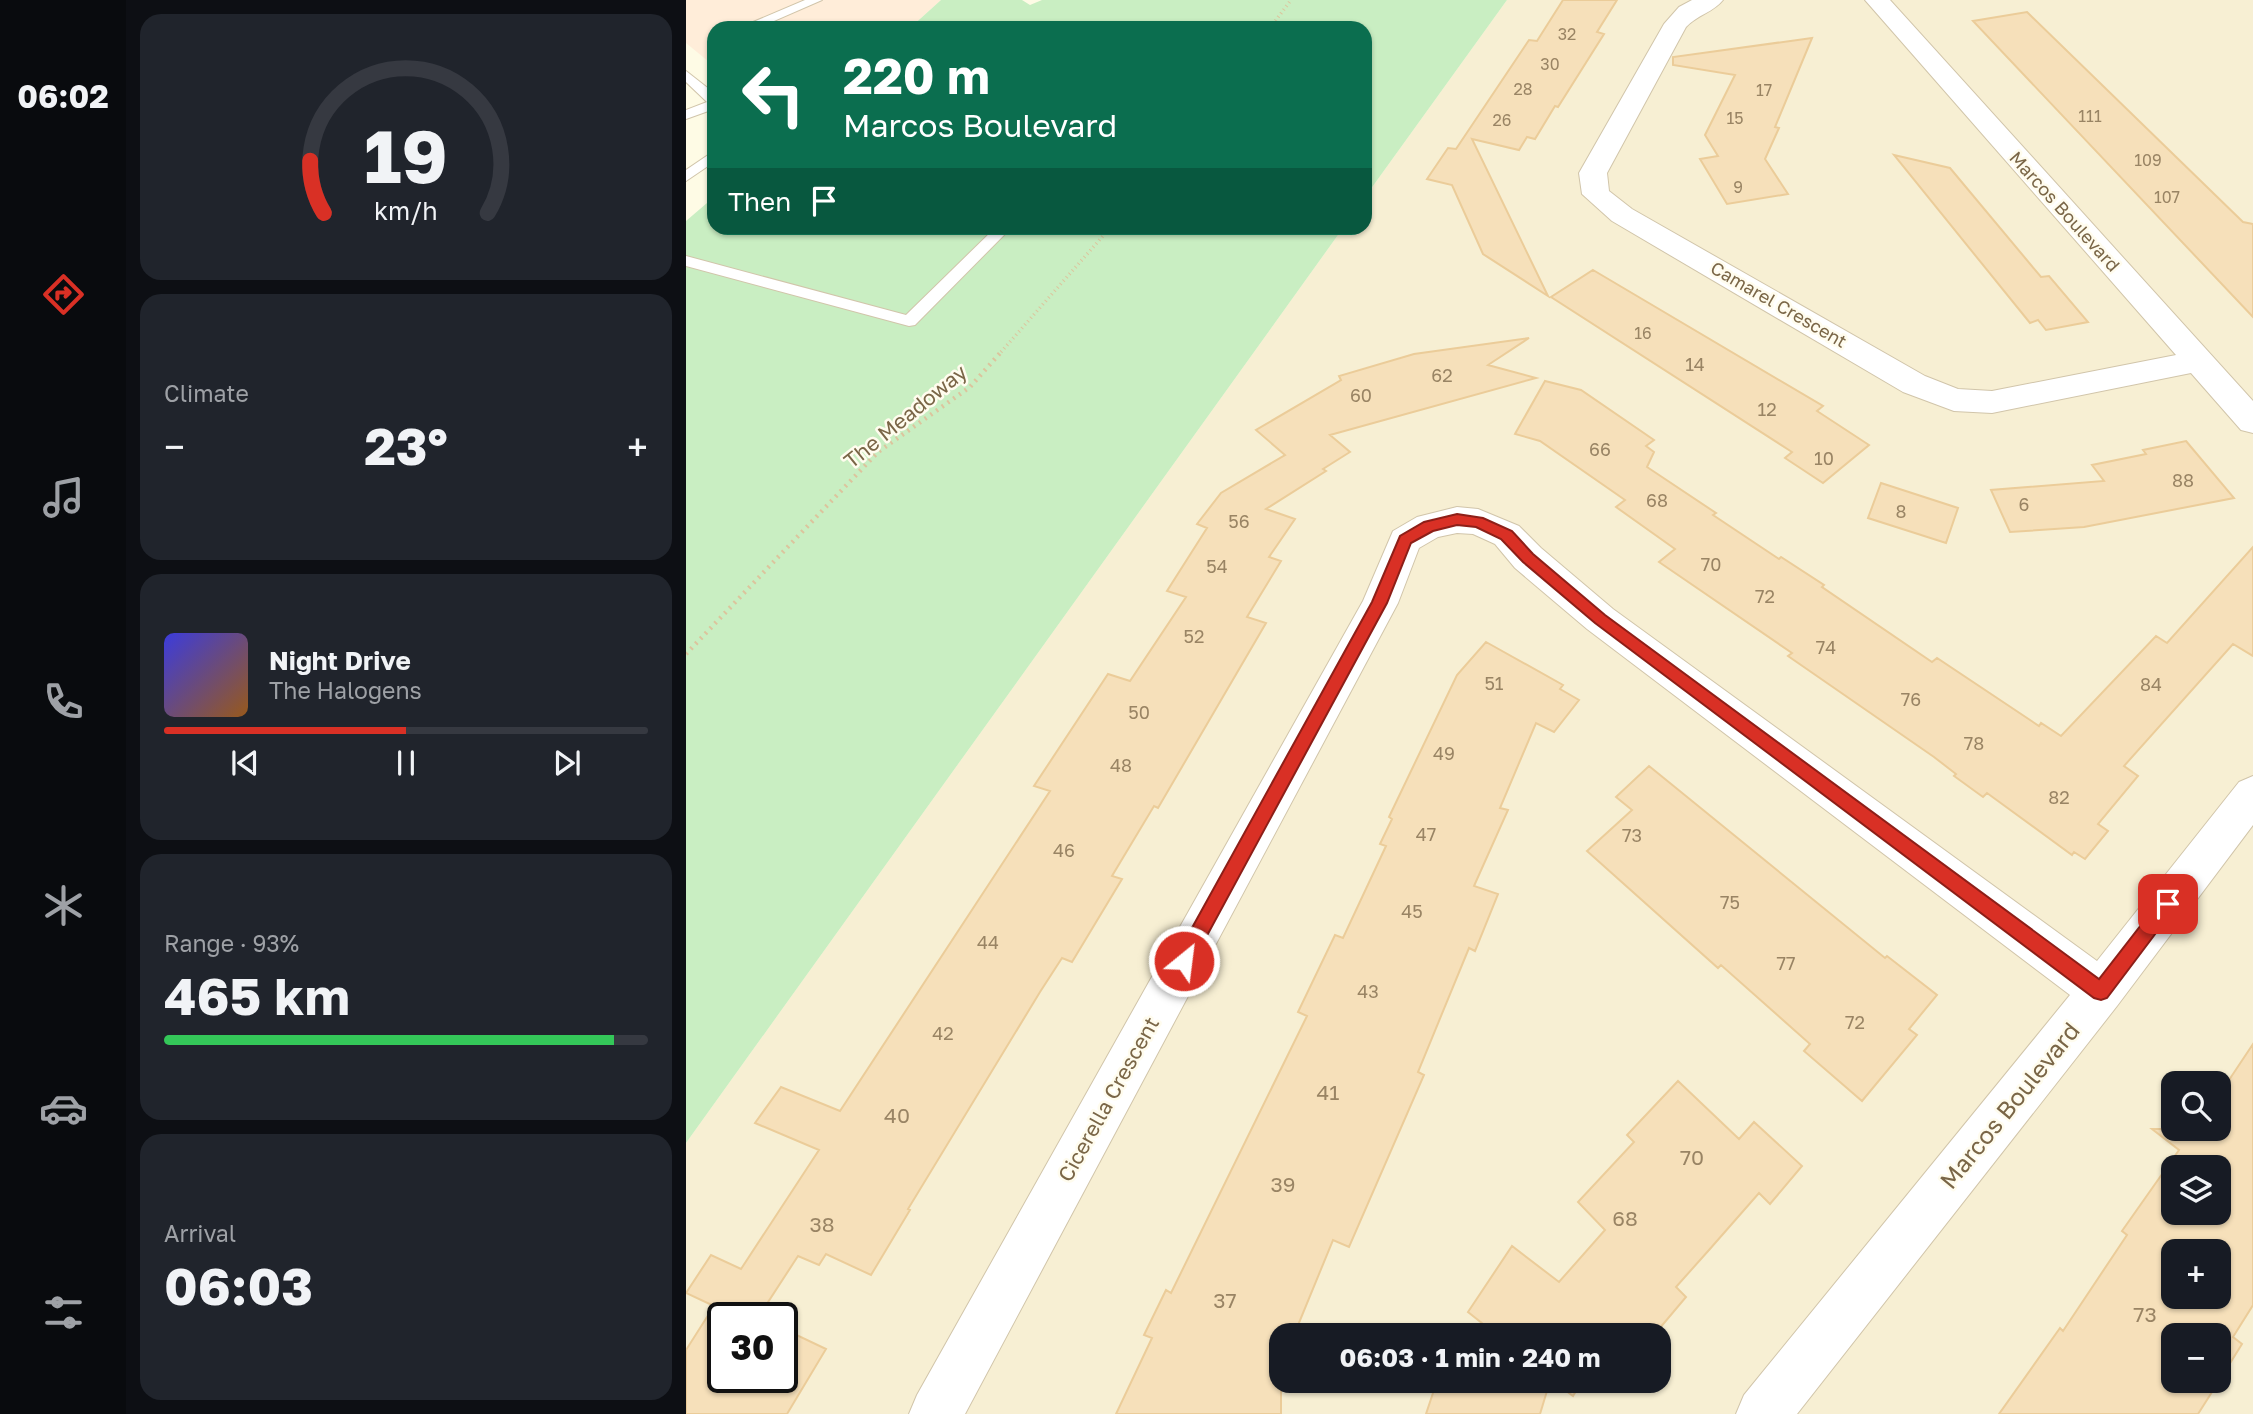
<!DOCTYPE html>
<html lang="en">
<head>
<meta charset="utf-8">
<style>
  :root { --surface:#171b24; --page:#20242c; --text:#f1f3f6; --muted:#9ea1a6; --line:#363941; --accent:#d93025 }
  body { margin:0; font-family:"Golos Text",sans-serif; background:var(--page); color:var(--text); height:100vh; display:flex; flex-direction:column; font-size:26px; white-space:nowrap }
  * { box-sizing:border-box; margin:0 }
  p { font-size:23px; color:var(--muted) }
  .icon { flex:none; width:38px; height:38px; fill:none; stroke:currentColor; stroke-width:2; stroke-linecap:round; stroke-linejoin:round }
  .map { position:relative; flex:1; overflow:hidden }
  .side { display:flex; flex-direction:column; gap:14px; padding:14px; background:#0d0f14; width:560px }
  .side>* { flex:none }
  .guide { position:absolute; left:21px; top:21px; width:665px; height:214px; border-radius:21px; box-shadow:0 2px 5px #0004; background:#0b6e4f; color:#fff; overflow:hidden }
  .controls { position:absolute; left:1475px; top:1071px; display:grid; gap:14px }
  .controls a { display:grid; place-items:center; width:70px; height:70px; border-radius:14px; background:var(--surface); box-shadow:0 2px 5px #0004; font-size:35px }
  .speed { position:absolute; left:21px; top:1302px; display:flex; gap:14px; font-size:35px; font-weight:700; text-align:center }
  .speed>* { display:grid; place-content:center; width:91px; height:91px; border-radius:50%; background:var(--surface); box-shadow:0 2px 5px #0004; line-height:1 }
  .speed .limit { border:4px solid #111; border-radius:10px; background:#fff; color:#111 }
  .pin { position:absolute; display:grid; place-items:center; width:60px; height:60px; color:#fff; margin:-30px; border-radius:14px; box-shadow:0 4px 10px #0006 }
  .me { position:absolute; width:77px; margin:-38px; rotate:29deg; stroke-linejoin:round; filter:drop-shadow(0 0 5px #0008) }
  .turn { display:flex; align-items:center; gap:24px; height:147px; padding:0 21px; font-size:32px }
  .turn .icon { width:91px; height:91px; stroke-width:2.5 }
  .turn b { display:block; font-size:49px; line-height:60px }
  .then { display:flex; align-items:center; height:66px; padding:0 21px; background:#0003; gap:14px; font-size:26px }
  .big { font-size:52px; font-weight:700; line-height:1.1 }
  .side .tile { flex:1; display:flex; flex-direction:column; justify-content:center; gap:10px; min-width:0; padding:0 24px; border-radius:21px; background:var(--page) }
  .side .dial { align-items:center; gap:0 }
  .dial svg { height:182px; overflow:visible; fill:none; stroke:var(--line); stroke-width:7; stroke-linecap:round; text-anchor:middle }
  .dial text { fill:var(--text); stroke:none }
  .song { display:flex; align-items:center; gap:21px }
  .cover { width:84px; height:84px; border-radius:10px; background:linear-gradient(135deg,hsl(240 70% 55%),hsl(30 70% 35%)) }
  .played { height:7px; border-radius:4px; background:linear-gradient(90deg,var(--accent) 50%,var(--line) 50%) }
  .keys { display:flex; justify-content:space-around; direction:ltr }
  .heat { display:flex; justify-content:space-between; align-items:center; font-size:38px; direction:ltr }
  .charge { height:10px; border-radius:5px; background:linear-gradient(90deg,#34c759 93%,var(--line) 0) }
  .trip { position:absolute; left:583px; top:1323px; width:402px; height:70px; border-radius:21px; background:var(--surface); box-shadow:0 2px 5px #0004; font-weight:700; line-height:70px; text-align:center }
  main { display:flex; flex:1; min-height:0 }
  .tab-bar { display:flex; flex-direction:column; width:126px; justify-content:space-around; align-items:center; background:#090b0e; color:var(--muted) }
  .tab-bar .icon { width:49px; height:49px }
  .tab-bar .active { color:var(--accent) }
  .tab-bar b { font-size:32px; color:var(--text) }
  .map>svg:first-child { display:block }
  .residential { fill:#f7efd3; fill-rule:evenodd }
  .commercial { fill:#ffedd9 }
  .green { fill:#c9eec2 }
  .building { fill:#f6e0ba; stroke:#ebcc99; stroke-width:2; fill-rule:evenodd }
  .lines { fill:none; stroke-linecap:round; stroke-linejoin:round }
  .service-casing { stroke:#d1c5aa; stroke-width:2 }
  .minor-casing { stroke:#d1c5aa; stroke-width:2 }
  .path-far1 { stroke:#dcc49d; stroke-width:3.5; stroke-dasharray:1 3.5; stroke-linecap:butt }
  .path { stroke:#dcc49d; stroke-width:4.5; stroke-dasharray:2 5; stroke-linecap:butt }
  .service { fill:#fff; fill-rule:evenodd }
  .minor { fill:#fff; fill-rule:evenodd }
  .route { fill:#d93025; stroke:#8d1f18; stroke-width:2 }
  .labels { text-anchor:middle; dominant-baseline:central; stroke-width:5; stroke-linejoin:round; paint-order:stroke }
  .far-number-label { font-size:16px; fill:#998464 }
  .far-street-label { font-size:18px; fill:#7a6647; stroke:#fffcee }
  .number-label { font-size:18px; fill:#998464 }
  .street-label { font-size:21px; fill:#7a6647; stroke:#fffcee }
  .near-number-label { font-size:21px; fill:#998464 }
  .near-street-label { font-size:24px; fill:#7a6647; stroke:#fffcee }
</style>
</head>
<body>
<main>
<nav class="tab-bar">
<b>06:02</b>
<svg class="icon active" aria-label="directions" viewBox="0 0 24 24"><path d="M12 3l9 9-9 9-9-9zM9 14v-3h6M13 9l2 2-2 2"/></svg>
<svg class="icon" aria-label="music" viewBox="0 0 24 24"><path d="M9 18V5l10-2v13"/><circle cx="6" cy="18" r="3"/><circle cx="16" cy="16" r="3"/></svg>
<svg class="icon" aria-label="phone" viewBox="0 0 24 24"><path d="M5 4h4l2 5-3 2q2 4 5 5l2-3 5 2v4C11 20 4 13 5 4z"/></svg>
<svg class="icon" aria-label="climate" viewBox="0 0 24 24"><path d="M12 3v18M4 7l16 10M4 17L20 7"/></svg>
<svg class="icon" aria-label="car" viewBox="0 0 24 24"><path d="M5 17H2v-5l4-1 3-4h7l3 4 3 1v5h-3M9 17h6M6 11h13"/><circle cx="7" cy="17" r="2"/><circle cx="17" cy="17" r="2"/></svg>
<svg class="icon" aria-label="filters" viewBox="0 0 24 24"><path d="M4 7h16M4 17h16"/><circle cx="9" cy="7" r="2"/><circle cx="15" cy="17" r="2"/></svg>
</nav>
<section class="side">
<div class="tile dial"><svg viewBox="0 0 100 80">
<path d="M14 69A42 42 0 1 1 86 69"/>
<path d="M14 69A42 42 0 0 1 8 46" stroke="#d93025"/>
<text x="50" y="56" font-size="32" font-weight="700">19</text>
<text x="50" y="72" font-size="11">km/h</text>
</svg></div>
<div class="tile"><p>Climate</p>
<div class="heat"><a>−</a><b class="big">23°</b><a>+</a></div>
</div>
<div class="tile">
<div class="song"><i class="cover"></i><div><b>Night Drive</b><p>The Halogens</p></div></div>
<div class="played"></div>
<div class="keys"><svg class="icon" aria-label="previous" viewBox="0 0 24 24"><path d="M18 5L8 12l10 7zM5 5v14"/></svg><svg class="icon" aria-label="pause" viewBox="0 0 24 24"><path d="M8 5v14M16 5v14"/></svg><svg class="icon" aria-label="next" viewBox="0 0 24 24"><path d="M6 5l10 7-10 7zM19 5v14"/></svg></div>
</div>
<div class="tile"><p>Range · 93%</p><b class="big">465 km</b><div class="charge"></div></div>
<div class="tile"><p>Arrival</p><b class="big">06:03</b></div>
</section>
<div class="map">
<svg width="1567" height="1414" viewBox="0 0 1567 1414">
  <rect width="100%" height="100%" fill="#fefbe5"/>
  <path class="residential" d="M 821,0 L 1567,0 L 1567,1414 L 0,1414 L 0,1143 L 657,228 L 679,228 L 679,197 ZM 1488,1083 L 1533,1083 L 1533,1129 L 1488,1129 ZM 1488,1167 L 1533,1167 L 1533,1213 L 1488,1213 ZM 1488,1251 L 1533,1251 L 1533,1297 L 1488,1297 ZM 37,1318 L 96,1318 L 96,1377 L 37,1377 ZM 595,1335 L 973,1335 L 973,1381 L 595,1381 ZM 1488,1335 L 1533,1335 L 1533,1381 L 1488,1381 Z"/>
  <path class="commercial" d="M 0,0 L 255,0 L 224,28 L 28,28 L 28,66 L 0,43 Z"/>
  <path class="green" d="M 255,0 L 336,0 L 344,5 L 356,0 L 821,0 L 679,197 L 679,28 L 224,28 Z
    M 28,197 L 28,228 L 657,228 L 0,1143 L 0,221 Z"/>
  <path class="building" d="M 877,0 L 931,0 L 911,32 L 918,34 L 872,107 L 869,106 L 849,139 L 841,137 L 833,150 L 786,139 L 862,296 L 797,254 L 766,185 L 741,179 L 762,148 L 770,149 L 843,40 L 851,41 Z
    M 1341,12 L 1557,222 L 1567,224 L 1567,317 L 1287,21 Z
    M 1126,38 L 1089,127 L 1093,128 L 1079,159 L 1102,194 L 1041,204 L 1014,159 L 1032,156 L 1019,135 L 1049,75 L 987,65 L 987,57 Z
    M 1208,155 L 1264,168 L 1355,277 L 1363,276 L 1402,322 L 1360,330 L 1352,320 L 1344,323 Z
    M 907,270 L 1137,406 L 1131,411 L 1183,445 L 1137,483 L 1099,458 L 1106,452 L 865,297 Z
    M 843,338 L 802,365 L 850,378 L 644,435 L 664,452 L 637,469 L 640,471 L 580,509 L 609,519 L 583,557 L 595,561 L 561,617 L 580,623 L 472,808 L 468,806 L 426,876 L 436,879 L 386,962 L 376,958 L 354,992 L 222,1209 L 224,1210 L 185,1275 L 140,1254 L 133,1265 L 112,1256 L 73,1316 L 76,1318 L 37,1318 L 37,1377 L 96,1377 L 96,1328 L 140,1349 L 101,1414 L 0,1414 L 0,1350 L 28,1306 L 0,1293 L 25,1255 L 55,1269 L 133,1150 L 69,1123 L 95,1087 L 154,1111 L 364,791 L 348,786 L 422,674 L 444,681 L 500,597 L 481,591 L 521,528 L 511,524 L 535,493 L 599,455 L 570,430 L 655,380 L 653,376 L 728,354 Z
    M 859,381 L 895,390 L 968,440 L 960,446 L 968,452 L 961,467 L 1030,513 L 1027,515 L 1093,559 L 1095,557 L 1138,585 L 1136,587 L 1246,662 L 1251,658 L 1353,726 L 1355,723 L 1375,736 L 1470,636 L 1481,643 L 1567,547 L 1567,656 L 1547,644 L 1438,766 L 1452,776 L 1412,824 L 1422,831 L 1399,859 L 1388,852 L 1386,855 L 1301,793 L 1297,797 L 1268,776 L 1270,774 L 1248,757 L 1102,656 L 1106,653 L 973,562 L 989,549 L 930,507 L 939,500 L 854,441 L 829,434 Z
    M 1500,441 L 1548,498 L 1398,527 L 1324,532 L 1305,490 L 1418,481 L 1406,465 L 1460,454 L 1457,450 Z
    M 1195,483 L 1272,508 L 1260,543 L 1182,518 Z
    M 800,642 L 877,685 L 874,689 L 893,700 L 868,732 L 850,723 L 814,808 L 822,810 L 788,886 L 812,894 L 789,951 L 783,948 L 732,1072 L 738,1075 L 663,1247 L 647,1240 L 608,1335 L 595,1335 L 595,1414 L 430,1414 L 466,1338 L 458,1335 L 480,1290 L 485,1293 L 621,1016 L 612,1012 L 649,935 L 657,938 L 700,846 L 694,844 L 706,819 L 703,817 L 771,675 Z
    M 963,766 L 1199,958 L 1201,956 L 1251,995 L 1223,1029 L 1231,1035 L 1176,1101 L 1118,1051 L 1124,1044 L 1035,965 L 1032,968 L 901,851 L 946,810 L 930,797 Z
    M 1567,1044 L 1567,1305 L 1547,1337 L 1556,1344 L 1533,1381 L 1533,1335 L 1488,1335 L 1488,1381 L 1533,1381 L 1512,1414 L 1313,1414 L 1374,1328 L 1377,1331 L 1441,1235 L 1436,1231 L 1493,1150 L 1466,1129 L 1533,1129 L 1533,1095 ZM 1488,1167 L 1533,1167 L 1533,1213 L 1488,1213 ZM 1488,1251 L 1533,1251 L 1533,1297 L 1488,1297 Z
    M 992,1081 L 1053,1139 L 1068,1122 L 1116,1166 L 1084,1204 L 1073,1193 L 1023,1250 L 990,1287 L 1000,1297 L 968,1335 L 811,1335 L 782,1312 L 826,1246 L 873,1282 L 919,1230 L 892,1202 L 948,1142 L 941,1135 Z
    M 751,1381 L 864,1381 L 854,1414 L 740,1414 Z
    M 867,1381 L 896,1381 L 887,1396 Z"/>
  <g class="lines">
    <g class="service-casing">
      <path id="service" d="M 119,0 L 136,0 L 72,28 L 53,28 Z
        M 0,71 L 28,93 L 28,109 L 0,119 L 0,110 L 21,102 L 0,82 Z
        M 28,151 L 28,162 L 0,181 L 0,170 Z
        M 309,228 L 325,228 L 229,325 L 223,326 L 0,266 L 0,256 L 220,315 Z"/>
    </g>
    <g class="minor-casing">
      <path id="minor" d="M 1006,0 L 1037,0 C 1028,12 1011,15 1000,27 L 921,173 L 923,191 L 946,209 L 1239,376 L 1272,389 L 1306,391 L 1490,355 L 1179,0 L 1204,0 L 1567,401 L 1567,433 L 1555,430 L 1505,373 L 1306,413 L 1268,411 L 1217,392 L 926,221 L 896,194 L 893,173 L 978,24 L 993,7 Z
        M 771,507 L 792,509 L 833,526 L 855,548 L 927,609 L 1411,961 L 1553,782 L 1567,776 L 1567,825 L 1431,1006 L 1111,1414 L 1050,1414 L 1058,1395 L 1384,995 L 901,629 L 829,568 L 809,544 L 787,534 L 771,533 L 752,537 L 733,548 L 712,603 L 279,1414 L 223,1414 L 231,1395 L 677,601 L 707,531 L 731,517 Z"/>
    </g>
    <path class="path-far1" d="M 584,28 L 605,0
      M 315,352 L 424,228"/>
    <path class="path" d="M 0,654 L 192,452 L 284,387 L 316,351"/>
    <use href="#service" class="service"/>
    <use href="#minor" class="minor"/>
  </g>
  <path class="route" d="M 771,514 L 797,518 L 826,531 L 847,554 L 919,615 L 1413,979 L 1476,898 L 1482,895 L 1488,898 L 1491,904 L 1488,909 L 1421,998 L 1415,1000 L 1408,998 L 909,623 L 837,562 L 815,539 L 790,527 L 771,525 L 747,531 L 725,543 L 701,603 L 504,967 L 498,969 L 491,967 L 489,961 L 491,955 L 686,602 L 714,536 L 738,522 Z"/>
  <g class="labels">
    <g class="far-number-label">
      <text x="881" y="34">32</text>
      <text x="864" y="64">30</text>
      <text x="837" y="89">28</text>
      <text x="1078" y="90">17</text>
      <text x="1404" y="116">111</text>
      <text x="1049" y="118">15</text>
      <text x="816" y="120">26</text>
      <text x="1462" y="160">109</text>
      <text x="1052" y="187">9</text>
      <text x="1481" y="197">107</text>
      <text x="957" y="333">16</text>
    </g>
    <g class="far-street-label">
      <text transform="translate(1379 211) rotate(48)">Marcos Boulevard</text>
      <text transform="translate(1093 304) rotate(30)">Camarel Crescent</text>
    </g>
    <g class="number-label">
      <text x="1009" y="364">14</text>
      <text x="756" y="375">62</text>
      <text x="675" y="395">60</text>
      <text x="1081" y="409">12</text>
      <text x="914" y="449">66</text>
      <text x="1138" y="458">10</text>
      <text x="1497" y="480">88</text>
      <text x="971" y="500">68</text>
      <text x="1338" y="504">6</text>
      <text x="1215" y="511">8</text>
      <text x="553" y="521">56</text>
      <text x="1025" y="564">70</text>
      <text x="531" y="566">54</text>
      <text x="1079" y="596">72</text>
      <text x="508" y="636">52</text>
      <text x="1140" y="647">74</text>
      <text x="808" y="683">51</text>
      <text x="1465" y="684">84</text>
      <text x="1225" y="699">76</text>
      <text x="453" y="712">50</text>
      <text x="1288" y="743">78</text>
      <text x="758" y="753">49</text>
      <text x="435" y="765">48</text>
      <text x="1373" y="797">82</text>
      <text x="740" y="834">47</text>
      <text x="946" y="835">73</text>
      <text x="378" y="850">46</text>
      <text x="1044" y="902">75</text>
      <text x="726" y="911">45</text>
      <text x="302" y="942">44</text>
      <text x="1100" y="963">77</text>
      <text x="682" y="991">43</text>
      <text x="1169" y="1022">72</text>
      <text x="257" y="1033">42</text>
    </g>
    <g class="street-label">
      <text transform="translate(219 416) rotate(-39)">The Meadoway</text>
      <text transform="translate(422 1099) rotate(-61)">Cicerella Crescent</text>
    </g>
    <g class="near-number-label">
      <text x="642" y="1092">41</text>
      <text x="211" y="1115">40</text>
      <text x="1006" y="1157">70</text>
      <text x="597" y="1184">39</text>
      <text x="939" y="1218">68</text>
      <text x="136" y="1224">38</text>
      <text x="539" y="1300">37</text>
      <text x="1459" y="1314">73</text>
    </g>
    <g class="near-street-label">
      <text transform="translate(1323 1105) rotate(-51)">Marcos Boulevard</text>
    </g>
  </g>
</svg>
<div class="controls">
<a><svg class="icon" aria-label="search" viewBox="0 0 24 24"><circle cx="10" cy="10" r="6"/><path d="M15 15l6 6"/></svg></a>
<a><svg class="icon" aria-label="layers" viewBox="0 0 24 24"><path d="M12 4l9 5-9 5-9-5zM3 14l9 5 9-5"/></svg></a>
<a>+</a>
<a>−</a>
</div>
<div class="speed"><div class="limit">30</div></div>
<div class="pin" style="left:1482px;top:904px;background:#d93025"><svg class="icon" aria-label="arrive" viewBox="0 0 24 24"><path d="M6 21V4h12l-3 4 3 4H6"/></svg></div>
<svg class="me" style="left:498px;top:961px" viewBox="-20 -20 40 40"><circle r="17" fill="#d93025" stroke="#fff" stroke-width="3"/><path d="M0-11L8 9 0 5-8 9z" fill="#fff"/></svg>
<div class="trip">06:03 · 1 min · 240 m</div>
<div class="guide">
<div class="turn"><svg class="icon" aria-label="left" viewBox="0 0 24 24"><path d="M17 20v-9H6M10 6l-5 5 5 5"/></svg><div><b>220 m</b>Marcos Boulevard</div></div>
<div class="then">Then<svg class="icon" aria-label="arrive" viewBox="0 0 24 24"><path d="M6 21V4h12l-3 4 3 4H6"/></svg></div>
</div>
</div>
</main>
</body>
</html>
